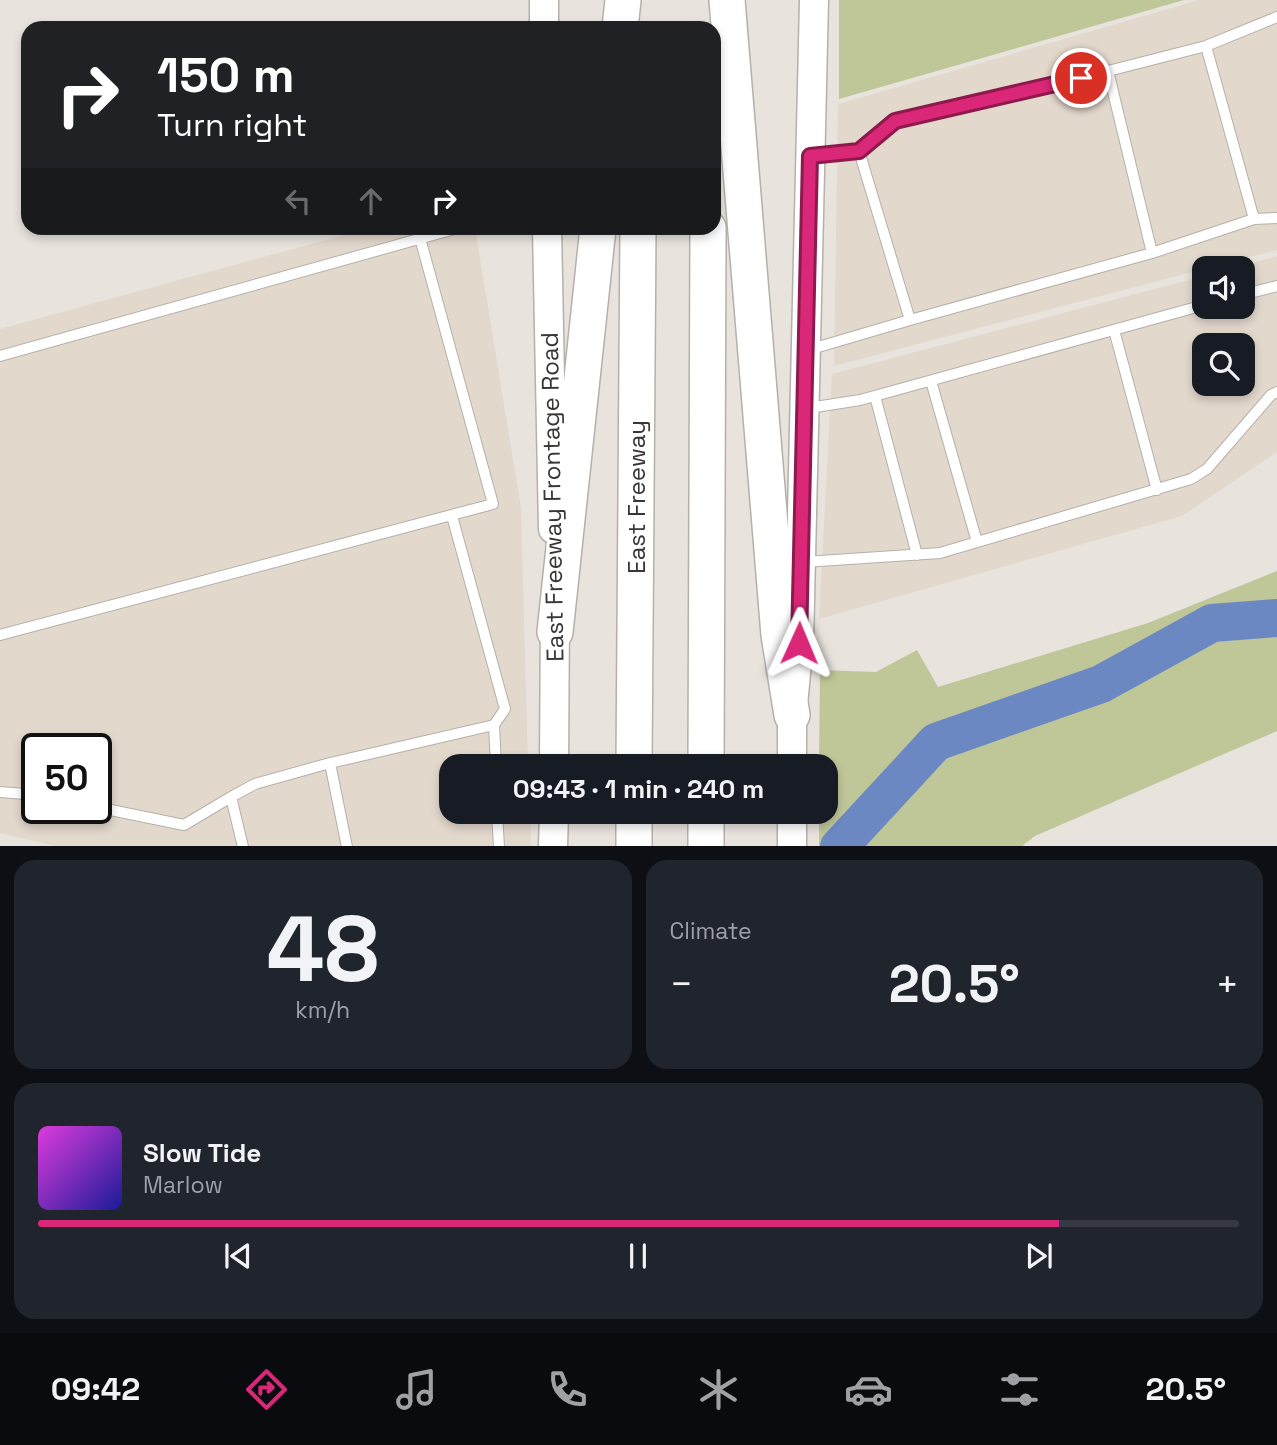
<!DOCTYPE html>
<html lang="en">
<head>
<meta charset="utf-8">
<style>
  :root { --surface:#171b24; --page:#20242c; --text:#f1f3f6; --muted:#9ea1a6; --line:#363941; --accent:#db2777 }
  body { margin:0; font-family:"Space Grotesk",sans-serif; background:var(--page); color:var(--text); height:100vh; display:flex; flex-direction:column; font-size:26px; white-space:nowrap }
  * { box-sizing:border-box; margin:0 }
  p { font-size:23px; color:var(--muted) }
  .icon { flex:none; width:38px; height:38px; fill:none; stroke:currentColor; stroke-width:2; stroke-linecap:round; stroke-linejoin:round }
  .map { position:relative; height:846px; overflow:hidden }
  .sheet { display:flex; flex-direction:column; gap:14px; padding:14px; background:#0d0f14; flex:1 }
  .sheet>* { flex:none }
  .top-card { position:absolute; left:21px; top:21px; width:700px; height:214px; border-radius:21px; box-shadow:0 4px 10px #0003; background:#202124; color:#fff; overflow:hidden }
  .buttons { position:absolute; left:1192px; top:256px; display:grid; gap:14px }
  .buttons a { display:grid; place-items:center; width:63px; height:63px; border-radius:14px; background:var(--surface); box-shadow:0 4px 10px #0003; font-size:35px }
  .speed { position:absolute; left:21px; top:733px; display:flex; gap:14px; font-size:35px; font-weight:700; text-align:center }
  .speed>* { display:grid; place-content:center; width:91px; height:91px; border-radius:50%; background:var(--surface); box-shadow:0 4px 10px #0003; line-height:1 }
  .speed .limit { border:4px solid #111; border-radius:10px; background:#fff; color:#111 }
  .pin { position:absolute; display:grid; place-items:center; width:60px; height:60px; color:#fff; margin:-30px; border:4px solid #fff; border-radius:50%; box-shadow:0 2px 7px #0007 }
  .me { position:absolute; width:77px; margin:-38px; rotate:1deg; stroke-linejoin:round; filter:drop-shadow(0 0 5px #0008) }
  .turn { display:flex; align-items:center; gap:24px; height:147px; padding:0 21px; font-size:32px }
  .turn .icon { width:91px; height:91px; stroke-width:2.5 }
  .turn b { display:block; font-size:49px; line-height:60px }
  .lanes { display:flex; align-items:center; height:66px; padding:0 21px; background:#0003; justify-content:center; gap:35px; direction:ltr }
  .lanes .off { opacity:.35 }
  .big { font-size:52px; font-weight:700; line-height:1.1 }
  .sheet .card { flex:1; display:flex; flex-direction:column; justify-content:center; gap:10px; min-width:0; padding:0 24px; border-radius:21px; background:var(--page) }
  .sheet .dial { align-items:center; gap:0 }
  .dial b { font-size:91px; line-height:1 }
  .song { display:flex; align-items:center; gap:21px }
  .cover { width:84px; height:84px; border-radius:10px; background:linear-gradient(135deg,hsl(300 70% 55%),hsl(240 70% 35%)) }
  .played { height:7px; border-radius:4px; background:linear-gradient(90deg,var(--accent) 85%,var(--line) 85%) }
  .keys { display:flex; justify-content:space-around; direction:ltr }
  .heat { display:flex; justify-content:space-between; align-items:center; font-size:38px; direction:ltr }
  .sheet .tiles { flex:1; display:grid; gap:14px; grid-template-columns:1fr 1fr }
  .card:last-child { grid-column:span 2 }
  .trip { position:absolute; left:439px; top:754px; width:399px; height:70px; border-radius:21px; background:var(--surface); box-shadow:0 4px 10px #0003; font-weight:700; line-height:70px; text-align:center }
  .menu { display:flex; height:112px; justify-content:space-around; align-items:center; background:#090b0e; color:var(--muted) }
  .menu .icon { width:49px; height:49px }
  .menu .active { color:var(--accent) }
  .menu b { font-size:32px; color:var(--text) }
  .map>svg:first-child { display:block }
  .built { fill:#e3d8cc; fill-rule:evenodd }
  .green { fill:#bfc698 }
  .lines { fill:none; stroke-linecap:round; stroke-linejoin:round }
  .river { stroke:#6b88c2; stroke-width:38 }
  .lane-casing { stroke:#b5b0aa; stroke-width:12 }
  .secondary-casing { stroke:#b5b0aa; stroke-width:31 }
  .highway-casing { stroke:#b5b0aa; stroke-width:38 }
  .lane { stroke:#fff; stroke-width:10 }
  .secondary { stroke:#fff; stroke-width:28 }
  .highway { stroke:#fff; stroke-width:35 }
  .route-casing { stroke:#8e194d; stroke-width:18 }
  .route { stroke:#db2777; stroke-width:12 }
  .labels { text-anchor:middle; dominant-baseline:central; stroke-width:6; stroke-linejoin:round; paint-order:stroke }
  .street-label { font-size:24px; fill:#393735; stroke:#fff }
</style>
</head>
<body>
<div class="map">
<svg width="1277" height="847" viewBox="0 0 1277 847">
  <rect width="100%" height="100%" fill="#e8e3dd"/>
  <path class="built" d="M 1199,0 L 1277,0 L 1277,250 L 834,366 L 838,104 Z
    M 370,228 L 475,228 L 521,508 L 528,766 L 452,766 L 452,812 L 530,812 L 531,846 L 60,847 L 0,833 L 0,329 ZM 37,749 L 96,749 L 96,808 L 37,808 Z
    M 1277,256 L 1277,452 L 1182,516 L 819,619 L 832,374 L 1204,276 L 1204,306 L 1242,306 L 1242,268 L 1234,268 ZM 1204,345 L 1242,345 L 1242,383 L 1204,383 Z"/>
  <path class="green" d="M 839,0 L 1184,0 L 839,99 Z
    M 1277,571 L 1277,731 L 1035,836 L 1022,846 L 819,846 L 819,812 L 826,812 L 826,766 L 819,766 L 820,670 L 876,672 L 917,650 L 938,687 L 1148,623 Z"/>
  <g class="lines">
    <path class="river" d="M 839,847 L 936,742 L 1101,684 L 1212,623 L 1277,618"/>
    <g class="lane-casing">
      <path id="lane" d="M 1206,46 L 1277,17
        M 1108,71 L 1206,46 L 1254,219 L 1152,253
        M 859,151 L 895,122 L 1108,71 L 1152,253 L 910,320
        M 1254,219 L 1277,218
        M 1242,295 L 1277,286
        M 1114,330 L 1157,490
        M 808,350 L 910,320 L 859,151 L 814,156
        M 0,356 L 458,228
        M 931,381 L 977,542
        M 875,396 L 917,555
        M 809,408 L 860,400 L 1204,305
        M 452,516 L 505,709 L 494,725 L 496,766
        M 804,562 L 940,553 L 1191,479 L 1207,469 L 1271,395 L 1277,392
        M 0,635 L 493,504 L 420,238
        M 330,763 L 494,725
        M 0,792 L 37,795
        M 231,797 L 255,784 L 330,763 L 347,847
        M 96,807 L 184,825 L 231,797 L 243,847
        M 497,812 L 499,847"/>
    </g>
    <g class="secondary-casing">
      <path id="secondary" d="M 544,0 L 544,28
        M 547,228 L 553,529
        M 554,766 L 555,612
        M 792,766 L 792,715 L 799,643 L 814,0
        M 792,812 L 792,847
        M 553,847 L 554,812"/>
    </g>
    <g class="highway-casing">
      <path id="highway" d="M 727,0 L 779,635 L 792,715
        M 620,28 L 623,0
        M 555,632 L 598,228
        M 634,766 L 638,228
        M 706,766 L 708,228
        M 634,847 L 634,812
        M 706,847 L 706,812"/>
    </g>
    <use href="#lane" class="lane"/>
    <use href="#secondary" class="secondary"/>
    <use href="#highway" class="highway"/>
  </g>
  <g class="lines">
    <g class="route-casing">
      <path id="route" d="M 799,643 L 810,156 L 859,151 L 895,121 L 1081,78"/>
    </g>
    <use href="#route" class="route"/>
  </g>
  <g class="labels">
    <g class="street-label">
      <text transform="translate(552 497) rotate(-91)">East Freeway Frontage Road</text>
      <text transform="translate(636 497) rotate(-90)">East Freeway</text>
    </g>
  </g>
</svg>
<div class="buttons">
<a><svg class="icon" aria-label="sound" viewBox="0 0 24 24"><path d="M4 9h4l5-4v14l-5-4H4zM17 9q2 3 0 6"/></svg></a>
<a><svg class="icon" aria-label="search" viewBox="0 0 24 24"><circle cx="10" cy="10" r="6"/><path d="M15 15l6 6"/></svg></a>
</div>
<div class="speed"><div class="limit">50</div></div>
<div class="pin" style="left:1081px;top:78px;background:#d93025"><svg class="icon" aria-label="arrive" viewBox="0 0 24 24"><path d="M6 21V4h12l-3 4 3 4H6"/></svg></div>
<svg class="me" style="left:799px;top:643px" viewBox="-20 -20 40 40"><path d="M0-17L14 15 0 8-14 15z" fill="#db2777" stroke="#fff" stroke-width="4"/></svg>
<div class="trip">09:43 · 1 min · 240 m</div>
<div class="top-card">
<div class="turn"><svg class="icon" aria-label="right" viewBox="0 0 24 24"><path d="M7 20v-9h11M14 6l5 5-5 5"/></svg><div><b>150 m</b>Turn right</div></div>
<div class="lanes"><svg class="icon off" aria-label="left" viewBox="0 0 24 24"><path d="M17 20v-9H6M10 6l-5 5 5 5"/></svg><svg class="icon off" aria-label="ahead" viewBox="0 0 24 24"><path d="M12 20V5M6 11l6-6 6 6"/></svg><svg class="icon" aria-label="right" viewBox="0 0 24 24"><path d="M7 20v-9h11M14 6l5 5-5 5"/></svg></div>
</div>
</div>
<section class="sheet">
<div class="tiles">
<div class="card dial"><b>48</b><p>km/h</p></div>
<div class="card"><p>Climate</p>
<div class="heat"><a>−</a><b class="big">20.5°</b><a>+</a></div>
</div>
<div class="card">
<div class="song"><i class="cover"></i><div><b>Slow Tide</b><p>Marlow</p></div></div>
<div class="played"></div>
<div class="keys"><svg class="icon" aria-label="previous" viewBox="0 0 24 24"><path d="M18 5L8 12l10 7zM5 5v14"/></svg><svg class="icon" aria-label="pause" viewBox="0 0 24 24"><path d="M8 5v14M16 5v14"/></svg><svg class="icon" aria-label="next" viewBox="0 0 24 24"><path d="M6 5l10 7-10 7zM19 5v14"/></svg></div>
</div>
</div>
</section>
<nav class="menu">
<b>09:42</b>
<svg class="icon active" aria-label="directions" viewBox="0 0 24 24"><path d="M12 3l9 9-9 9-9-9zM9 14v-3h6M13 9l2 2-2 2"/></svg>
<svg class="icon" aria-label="music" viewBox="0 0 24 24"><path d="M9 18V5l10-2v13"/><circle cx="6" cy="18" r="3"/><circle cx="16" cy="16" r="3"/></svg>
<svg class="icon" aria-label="phone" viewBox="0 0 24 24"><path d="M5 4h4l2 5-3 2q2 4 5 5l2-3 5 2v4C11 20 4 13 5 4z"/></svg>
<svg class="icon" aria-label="climate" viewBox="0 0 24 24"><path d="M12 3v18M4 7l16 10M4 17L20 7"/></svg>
<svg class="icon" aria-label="car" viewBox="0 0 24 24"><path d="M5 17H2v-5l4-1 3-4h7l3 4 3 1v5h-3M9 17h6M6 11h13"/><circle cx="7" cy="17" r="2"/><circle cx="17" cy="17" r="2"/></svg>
<svg class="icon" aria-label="filters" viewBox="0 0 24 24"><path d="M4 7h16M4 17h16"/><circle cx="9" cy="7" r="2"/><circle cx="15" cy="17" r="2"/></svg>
<b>20.5°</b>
</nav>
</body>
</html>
